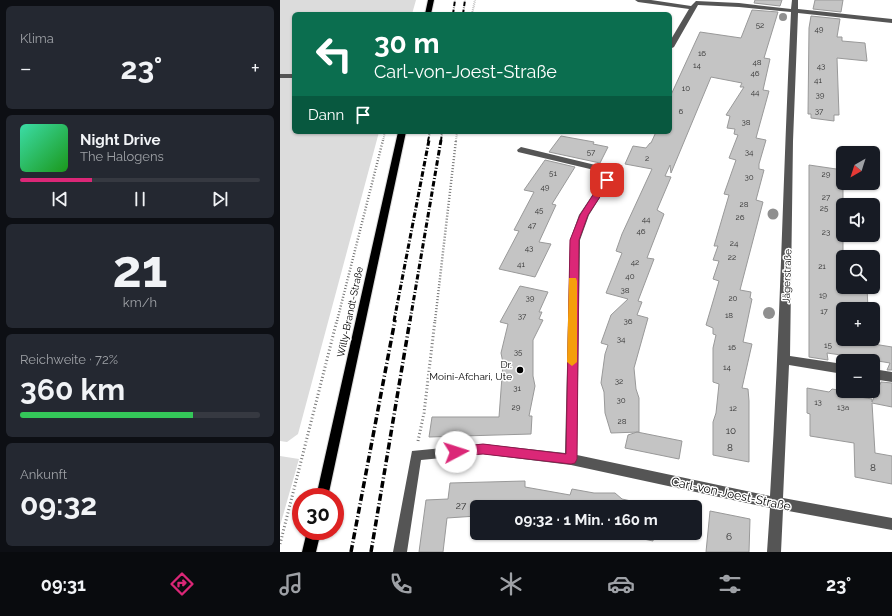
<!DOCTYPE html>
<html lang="de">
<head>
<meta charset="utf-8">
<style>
  :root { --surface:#171b24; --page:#242831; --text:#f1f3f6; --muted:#9ea1a6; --line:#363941; --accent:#db2777 }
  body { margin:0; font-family:Raleway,sans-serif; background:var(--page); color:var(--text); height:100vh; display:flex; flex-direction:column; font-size:15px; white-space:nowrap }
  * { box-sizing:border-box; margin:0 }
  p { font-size:13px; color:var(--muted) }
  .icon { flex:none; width:22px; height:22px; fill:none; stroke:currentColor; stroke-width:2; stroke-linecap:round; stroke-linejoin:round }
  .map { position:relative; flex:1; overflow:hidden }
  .drawer { display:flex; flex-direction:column; gap:6px; padding:6px; background:#0d0f14; width:280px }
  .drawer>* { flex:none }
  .hud { position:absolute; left:12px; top:12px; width:380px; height:122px; border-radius:6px; box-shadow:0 1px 3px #0004; background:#0b6e4f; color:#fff; overflow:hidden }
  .needle { width:26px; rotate:219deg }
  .controls { position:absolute; left:556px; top:146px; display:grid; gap:8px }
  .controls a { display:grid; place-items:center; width:44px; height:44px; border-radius:6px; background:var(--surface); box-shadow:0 1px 3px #0004; font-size:20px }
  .speed { position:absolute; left:12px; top:488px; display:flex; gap:8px; font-size:20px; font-weight:700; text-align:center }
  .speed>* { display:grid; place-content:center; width:52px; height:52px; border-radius:50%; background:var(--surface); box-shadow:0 1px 3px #0004; line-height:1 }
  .speed .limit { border:6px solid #d22; background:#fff; color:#111 }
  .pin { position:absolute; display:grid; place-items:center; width:34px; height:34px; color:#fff; margin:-17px; border-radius:8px; box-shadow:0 2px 6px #0006 }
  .me { position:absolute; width:44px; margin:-22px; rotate:85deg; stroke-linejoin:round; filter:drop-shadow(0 0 3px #0008) }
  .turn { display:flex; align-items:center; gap:14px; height:84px; padding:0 16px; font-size:18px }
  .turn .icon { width:52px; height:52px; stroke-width:2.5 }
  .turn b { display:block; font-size:28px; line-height:34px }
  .then { display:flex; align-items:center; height:38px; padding:0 16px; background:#0003; gap:8px; font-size:15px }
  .big { font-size:30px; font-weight:700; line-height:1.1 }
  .drawer .card { flex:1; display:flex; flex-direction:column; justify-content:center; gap:6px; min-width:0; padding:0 14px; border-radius:6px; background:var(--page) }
  .drawer .dial { align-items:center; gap:0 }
  .dial b { font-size:52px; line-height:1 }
  .song { display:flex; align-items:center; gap:12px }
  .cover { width:48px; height:48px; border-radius:6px; background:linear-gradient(135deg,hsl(160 70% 55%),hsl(120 70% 35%)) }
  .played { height:4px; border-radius:2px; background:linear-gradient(90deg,var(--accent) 30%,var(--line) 30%) }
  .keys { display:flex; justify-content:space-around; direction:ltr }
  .heat { display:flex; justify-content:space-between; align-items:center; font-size:22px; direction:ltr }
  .charge { height:6px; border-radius:3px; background:linear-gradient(90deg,#34c759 72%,var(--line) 0) }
  .trip { position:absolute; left:190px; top:500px; width:232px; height:40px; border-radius:6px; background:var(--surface); box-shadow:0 1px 3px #0004; font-weight:700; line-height:40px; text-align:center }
  .dock { display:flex; height:64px; justify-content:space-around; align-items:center; background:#090b0e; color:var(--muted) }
  .dock .icon { width:28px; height:28px }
  .dock .active { color:var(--accent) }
  .dock b { font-size:18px; color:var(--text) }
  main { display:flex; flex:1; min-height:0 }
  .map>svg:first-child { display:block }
  .green { fill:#dcdcdc }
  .building { fill:#c4c4c4; stroke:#999 }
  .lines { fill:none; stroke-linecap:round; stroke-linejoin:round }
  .major-casing { stroke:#dbdbdb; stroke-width:2 }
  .path-far2 { stroke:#777; stroke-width:2; stroke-dasharray:0.5 1.5; stroke-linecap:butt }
  .path-far1 { stroke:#777; stroke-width:2.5; stroke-dasharray:1 2; stroke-linecap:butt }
  .path { stroke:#777; stroke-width:3; stroke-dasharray:1 2.5; stroke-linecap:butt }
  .minor { fill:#555; fill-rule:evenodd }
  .major { fill:#000; fill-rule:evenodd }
  .rail-far2 { stroke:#000; stroke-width:2; stroke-dasharray:4.5 1.5 0.5 1.5; stroke-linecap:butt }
  .rail-far1 { stroke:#000; stroke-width:3; stroke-dasharray:5.5 2 1 2; stroke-linecap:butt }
  .rail { stroke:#000; stroke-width:3.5; stroke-dasharray:7 2.5 1 2.5; stroke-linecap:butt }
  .tree { fill:#8f8f8f }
  .route { fill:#db2777; stroke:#8e194d }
  .slow { fill:#f59e0b }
  .poi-dot { fill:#000; stroke:#fff; stroke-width:1.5 }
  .labels { text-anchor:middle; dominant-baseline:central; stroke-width:3; stroke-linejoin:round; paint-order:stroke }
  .number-label { font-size:8px; fill:#313131 }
  .street-label { font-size:10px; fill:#000; stroke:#fff }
  .poi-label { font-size:10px; fill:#000; stroke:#fff; text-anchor:end }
  .near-number-label { font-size:10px; fill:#313131 }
  .near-street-label { font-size:12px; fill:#000; stroke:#fff }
</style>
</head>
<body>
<main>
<section class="drawer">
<div class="card"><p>Klima</p>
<div class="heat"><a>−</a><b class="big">23°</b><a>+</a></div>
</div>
<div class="card">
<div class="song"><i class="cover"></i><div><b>Night Drive</b><p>The Halogens</p></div></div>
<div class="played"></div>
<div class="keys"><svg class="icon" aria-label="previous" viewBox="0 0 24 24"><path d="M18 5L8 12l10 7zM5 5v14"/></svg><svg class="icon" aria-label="pause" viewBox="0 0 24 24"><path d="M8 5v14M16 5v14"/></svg><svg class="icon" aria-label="next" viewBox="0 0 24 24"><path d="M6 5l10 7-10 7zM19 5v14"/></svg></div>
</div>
<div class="card dial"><b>21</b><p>km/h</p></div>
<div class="card"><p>Reichweite · 72%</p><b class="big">360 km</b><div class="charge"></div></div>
<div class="card"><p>Ankunft</p><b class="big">09:32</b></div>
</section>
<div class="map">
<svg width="612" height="552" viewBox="0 0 612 552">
  <rect width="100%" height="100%" fill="#fff"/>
  <path class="green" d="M 0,0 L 136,0 L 132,14 L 14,14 L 14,132 L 99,132 L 18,434 L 7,442 L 0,441 Z
    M 0,456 L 19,459 L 0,526 Z"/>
  <path class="building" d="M 475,0 L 502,0 L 500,6 L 474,3 Z
    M 535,0 L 563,0 L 561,12 L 533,9 Z
    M 472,10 L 498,12 L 484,58 L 490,59 L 483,90 L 489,91 L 476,138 L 486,140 L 479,164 L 479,169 L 484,170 L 476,200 L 483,202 L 460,290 L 471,292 L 470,298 L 472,299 L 463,342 L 472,344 L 462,388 L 468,389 L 469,401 L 469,462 L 433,455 L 433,422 L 436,413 L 439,384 L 433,382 L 433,348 L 436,335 L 433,334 L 433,328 L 426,325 L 439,281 L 433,279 L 439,261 L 433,260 L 438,246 L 434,246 L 449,195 L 444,194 L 456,160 L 449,158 L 458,135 L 454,134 L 455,129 L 447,128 L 450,116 L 446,115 L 464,87 L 460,87 L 462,83 L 431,77 L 391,173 L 390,165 L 385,176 L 391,177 L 377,210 L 384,214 L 367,258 L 374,259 L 358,301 L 362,302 L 357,315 L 368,318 L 354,368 L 356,389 L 359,398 L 359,432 L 331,433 L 325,413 L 324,392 L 321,383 L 325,354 L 328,345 L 321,343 L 331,315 L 348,299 L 326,293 L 342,253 L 336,251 L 342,234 L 372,169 L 345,164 L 353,146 L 366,148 L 370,143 L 371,143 L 376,132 L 390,132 L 390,97 L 420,32 L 461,38 Z
    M 531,16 L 560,19 L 557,37 L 562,37 L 562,41 L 585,43 L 587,61 L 557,58 L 559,115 L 554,115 L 554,121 L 531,118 L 531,114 L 528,114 L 529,28 Z
    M 281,136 L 314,142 L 313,144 L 328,147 L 320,163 L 269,152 Z
    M 265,160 L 295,167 L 272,204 L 276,205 L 259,242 L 271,244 L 255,277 L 219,269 L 239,231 L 234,230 L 254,192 L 244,190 Z
    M 529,165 L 563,170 L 563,287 L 587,287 L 588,309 L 559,305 L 560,336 L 563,336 L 563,339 L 612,347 L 612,370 L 607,370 L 610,363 L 568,356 L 547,353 L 548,360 L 529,357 Z
    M 240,286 L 268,292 L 259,312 L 262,312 L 259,319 L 263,320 L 253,340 L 253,376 L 255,386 L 249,416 L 252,416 L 251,434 L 149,437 L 152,417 L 219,417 L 223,363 L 221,353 L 228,324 L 220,322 Z
    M 601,382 L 612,383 L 612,407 L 592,403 L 595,453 L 612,456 L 612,484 L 575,477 L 574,443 L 530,436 L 530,414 L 527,413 L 527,388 L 549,392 L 552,389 L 558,390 L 562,394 L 592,399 L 592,402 Z
    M 357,432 L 402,441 L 399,459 L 345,448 L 348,435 Z
    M 245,481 L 245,487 L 290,495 L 292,489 L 314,493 L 335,493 L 342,499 L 378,507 L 197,507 L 197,516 L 167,518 L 163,552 L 139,552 L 146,500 L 168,499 L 170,483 Z
    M 430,511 L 470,519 L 469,552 L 426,552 Z
    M 336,533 L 374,533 L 373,541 Z"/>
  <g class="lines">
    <g class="major-casing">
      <path id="major" d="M 148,0 L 154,0 L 151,14 L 145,14 Z
        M 118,132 L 126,132 L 48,497 L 36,497 Z
        M 27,531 L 41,531 L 36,552 L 22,552 Z"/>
    </g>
    <path class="path-far2" d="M 192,14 L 195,0
      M 103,141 L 105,132
      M 176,141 L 177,132"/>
    <path class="path-far1" d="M 57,321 L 103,140
      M 155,321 L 176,140"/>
    <path class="path" d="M 138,441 L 144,413 L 155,320
      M 0,544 L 57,320"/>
    <path class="minor" d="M 355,0 L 371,0 L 411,6 L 416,1 L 459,3 L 511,9 L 512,0 L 518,0 L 518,9 L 612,19 L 612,23 L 518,13 L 513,141 L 510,356 L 563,364 L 563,374 L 509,365 L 503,498 L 612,518 L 612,530 L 503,510 L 501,552 L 487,552 L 490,508 L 291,465 L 203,454 L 141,460 L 127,552 L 113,552 L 132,451 L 203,444 L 285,453 L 290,240 L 299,215 L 327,173 L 238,152 L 237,150 L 241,147 L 332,169 L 336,172 L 309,215 L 300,240 L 297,455 L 490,496 C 500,335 503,174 511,12 L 459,7 L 418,5 L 394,47 L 390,49 L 390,41 L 409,9 L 358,2 Z
      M 0,74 L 14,74 L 14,78 L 0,78 Z
      M 593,369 L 612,372 L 612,382 L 593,379 Z"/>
    <use href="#major" class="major"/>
    <path class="rail-far2" d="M 173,14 L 175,0
      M 183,14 L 185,0
      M 148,141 L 150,132
      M 161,141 L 162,132"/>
    <path class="rail-far1" d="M 114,321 L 149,140
      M 130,321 L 161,140"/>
    <path class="rail" d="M 71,552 L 115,320
      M 91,552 L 130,320"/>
  </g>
  <g class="tree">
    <circle cx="503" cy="17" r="4"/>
    <circle cx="493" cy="214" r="5.5"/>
    <circle cx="489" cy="313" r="6"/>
  </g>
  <path class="route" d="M 324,178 L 330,178 L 331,180 L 308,215 L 299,240 L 297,459 L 295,463 L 291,464 L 203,454 L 176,456 L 172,455 L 171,452 L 172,448 L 176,447 L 203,444 L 286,454 L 290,240 L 300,215 Z"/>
  <path class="slow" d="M 289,278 L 296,278 L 297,281 L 297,362 L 292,366 L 287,362 Z"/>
  <circle class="poi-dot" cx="240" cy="370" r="4"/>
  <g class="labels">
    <g class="number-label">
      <text x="480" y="25">52</text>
      <text x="539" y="29">49</text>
      <text x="422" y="53">16</text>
      <text x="477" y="62">48</text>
      <text x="417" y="65">14</text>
      <text x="541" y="66">43</text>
      <text x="475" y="73">46</text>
      <text x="538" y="80">41</text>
      <text x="406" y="88">10</text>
      <text x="475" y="92">44</text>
      <text x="540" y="95">39</text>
      <text x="401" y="111">6</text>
      <text x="539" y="111">37</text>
      <text x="466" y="122">38</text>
      <text x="311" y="152">57</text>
      <text x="469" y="152">34</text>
      <text x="367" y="158">2</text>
      <text x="273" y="173">51</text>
      <text x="546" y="174">29</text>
      <text x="469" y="177">30</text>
      <text x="265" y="187">49</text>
      <text x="546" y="197">27</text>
      <text x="464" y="204">28</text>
      <text x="544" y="208">25</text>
      <text x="259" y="210">45</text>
      <text x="460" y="217">26</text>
      <text x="366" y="219">44</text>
      <text x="252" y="225">47</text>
      <text x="361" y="231">46</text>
      <text x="546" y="232">23</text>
      <text x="454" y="243">24</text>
      <text x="249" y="248">43</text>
      <text x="452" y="257">22</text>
      <text x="355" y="262">42</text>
      <text x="241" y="264">41</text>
      <text x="542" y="266">21</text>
      <text x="350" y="276">40</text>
      <text x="345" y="290">38</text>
      <text x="543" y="295">19</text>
      <text x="250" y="298">39</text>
      <text x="453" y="298">20</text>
      <text x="544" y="311">17</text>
      <text x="449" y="315">18</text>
      <text x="242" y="316">37</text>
      <text x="348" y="321">36</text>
      <text x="341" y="339">34</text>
      <text x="548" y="345">15</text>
      <text x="452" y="347">16</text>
      <text x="238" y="352">35</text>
      <text x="447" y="367">14</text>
      <text x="339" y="381">32</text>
      <text x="237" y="388">31</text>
      <text x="341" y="400">30</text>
      <text x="538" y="402">13</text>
      <text x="236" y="407">29</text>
      <text x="563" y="407">13a</text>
      <text x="453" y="408">12</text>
      <text x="342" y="421">28</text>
    </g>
    <g class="street-label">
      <text transform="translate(507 276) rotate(-88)">Jägerstraße</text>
      <text transform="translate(70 312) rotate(-78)">Willy-Brandt-Straße</text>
    </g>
    <g class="poi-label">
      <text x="232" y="364">Dr.<tspan x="232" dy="12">Moini-Afchari, Ute</tspan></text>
    </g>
    <g class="near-number-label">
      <text x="451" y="430">10</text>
      <text x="450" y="447">8</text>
      <text x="593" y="467">8</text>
      <text x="181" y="505">27</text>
      <text x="449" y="536">6</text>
    </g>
    <g class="near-street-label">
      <text transform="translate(451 494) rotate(12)">Carl-von-Joest-Straße</text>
    </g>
  </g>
</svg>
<div class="controls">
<a><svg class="needle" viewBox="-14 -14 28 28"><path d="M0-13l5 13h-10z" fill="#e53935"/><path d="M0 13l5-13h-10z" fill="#9ea1a6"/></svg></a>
<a><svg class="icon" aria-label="sound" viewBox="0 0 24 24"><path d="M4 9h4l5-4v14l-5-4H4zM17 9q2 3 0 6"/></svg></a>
<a><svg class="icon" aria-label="search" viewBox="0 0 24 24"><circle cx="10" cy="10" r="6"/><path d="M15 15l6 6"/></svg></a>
<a>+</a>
<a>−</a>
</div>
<div class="speed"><div class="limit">30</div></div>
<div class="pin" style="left:327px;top:180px;background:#d93025"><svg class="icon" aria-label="arrive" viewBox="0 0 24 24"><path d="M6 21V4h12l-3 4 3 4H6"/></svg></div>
<svg class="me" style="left:176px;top:452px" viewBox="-20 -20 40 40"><circle r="19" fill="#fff"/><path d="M0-13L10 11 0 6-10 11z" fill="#db2777"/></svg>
<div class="trip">09:32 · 1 Min. · 160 m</div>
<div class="hud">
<div class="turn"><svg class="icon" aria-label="left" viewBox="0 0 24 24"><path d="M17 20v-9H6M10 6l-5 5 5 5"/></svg><div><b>30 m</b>Carl-von-Joest-Straße</div></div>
<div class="then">Dann<svg class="icon" aria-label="arrive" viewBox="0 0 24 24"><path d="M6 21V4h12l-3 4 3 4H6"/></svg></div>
</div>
</div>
</main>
<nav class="dock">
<b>09:31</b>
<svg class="icon active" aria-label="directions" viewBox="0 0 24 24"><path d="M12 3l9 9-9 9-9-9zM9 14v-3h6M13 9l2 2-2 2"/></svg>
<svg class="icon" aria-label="music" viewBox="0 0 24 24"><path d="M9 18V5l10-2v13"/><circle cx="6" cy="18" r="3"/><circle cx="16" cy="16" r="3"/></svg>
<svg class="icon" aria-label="phone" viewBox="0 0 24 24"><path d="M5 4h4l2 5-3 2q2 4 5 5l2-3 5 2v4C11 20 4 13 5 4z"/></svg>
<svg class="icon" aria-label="climate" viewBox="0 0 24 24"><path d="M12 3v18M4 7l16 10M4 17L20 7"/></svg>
<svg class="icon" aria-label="car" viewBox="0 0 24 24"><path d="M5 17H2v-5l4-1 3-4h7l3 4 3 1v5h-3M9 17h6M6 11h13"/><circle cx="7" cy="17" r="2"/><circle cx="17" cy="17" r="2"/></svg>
<svg class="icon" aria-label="filters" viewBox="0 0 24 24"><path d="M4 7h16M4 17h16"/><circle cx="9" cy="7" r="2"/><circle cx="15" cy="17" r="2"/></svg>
<b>23°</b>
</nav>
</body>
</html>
